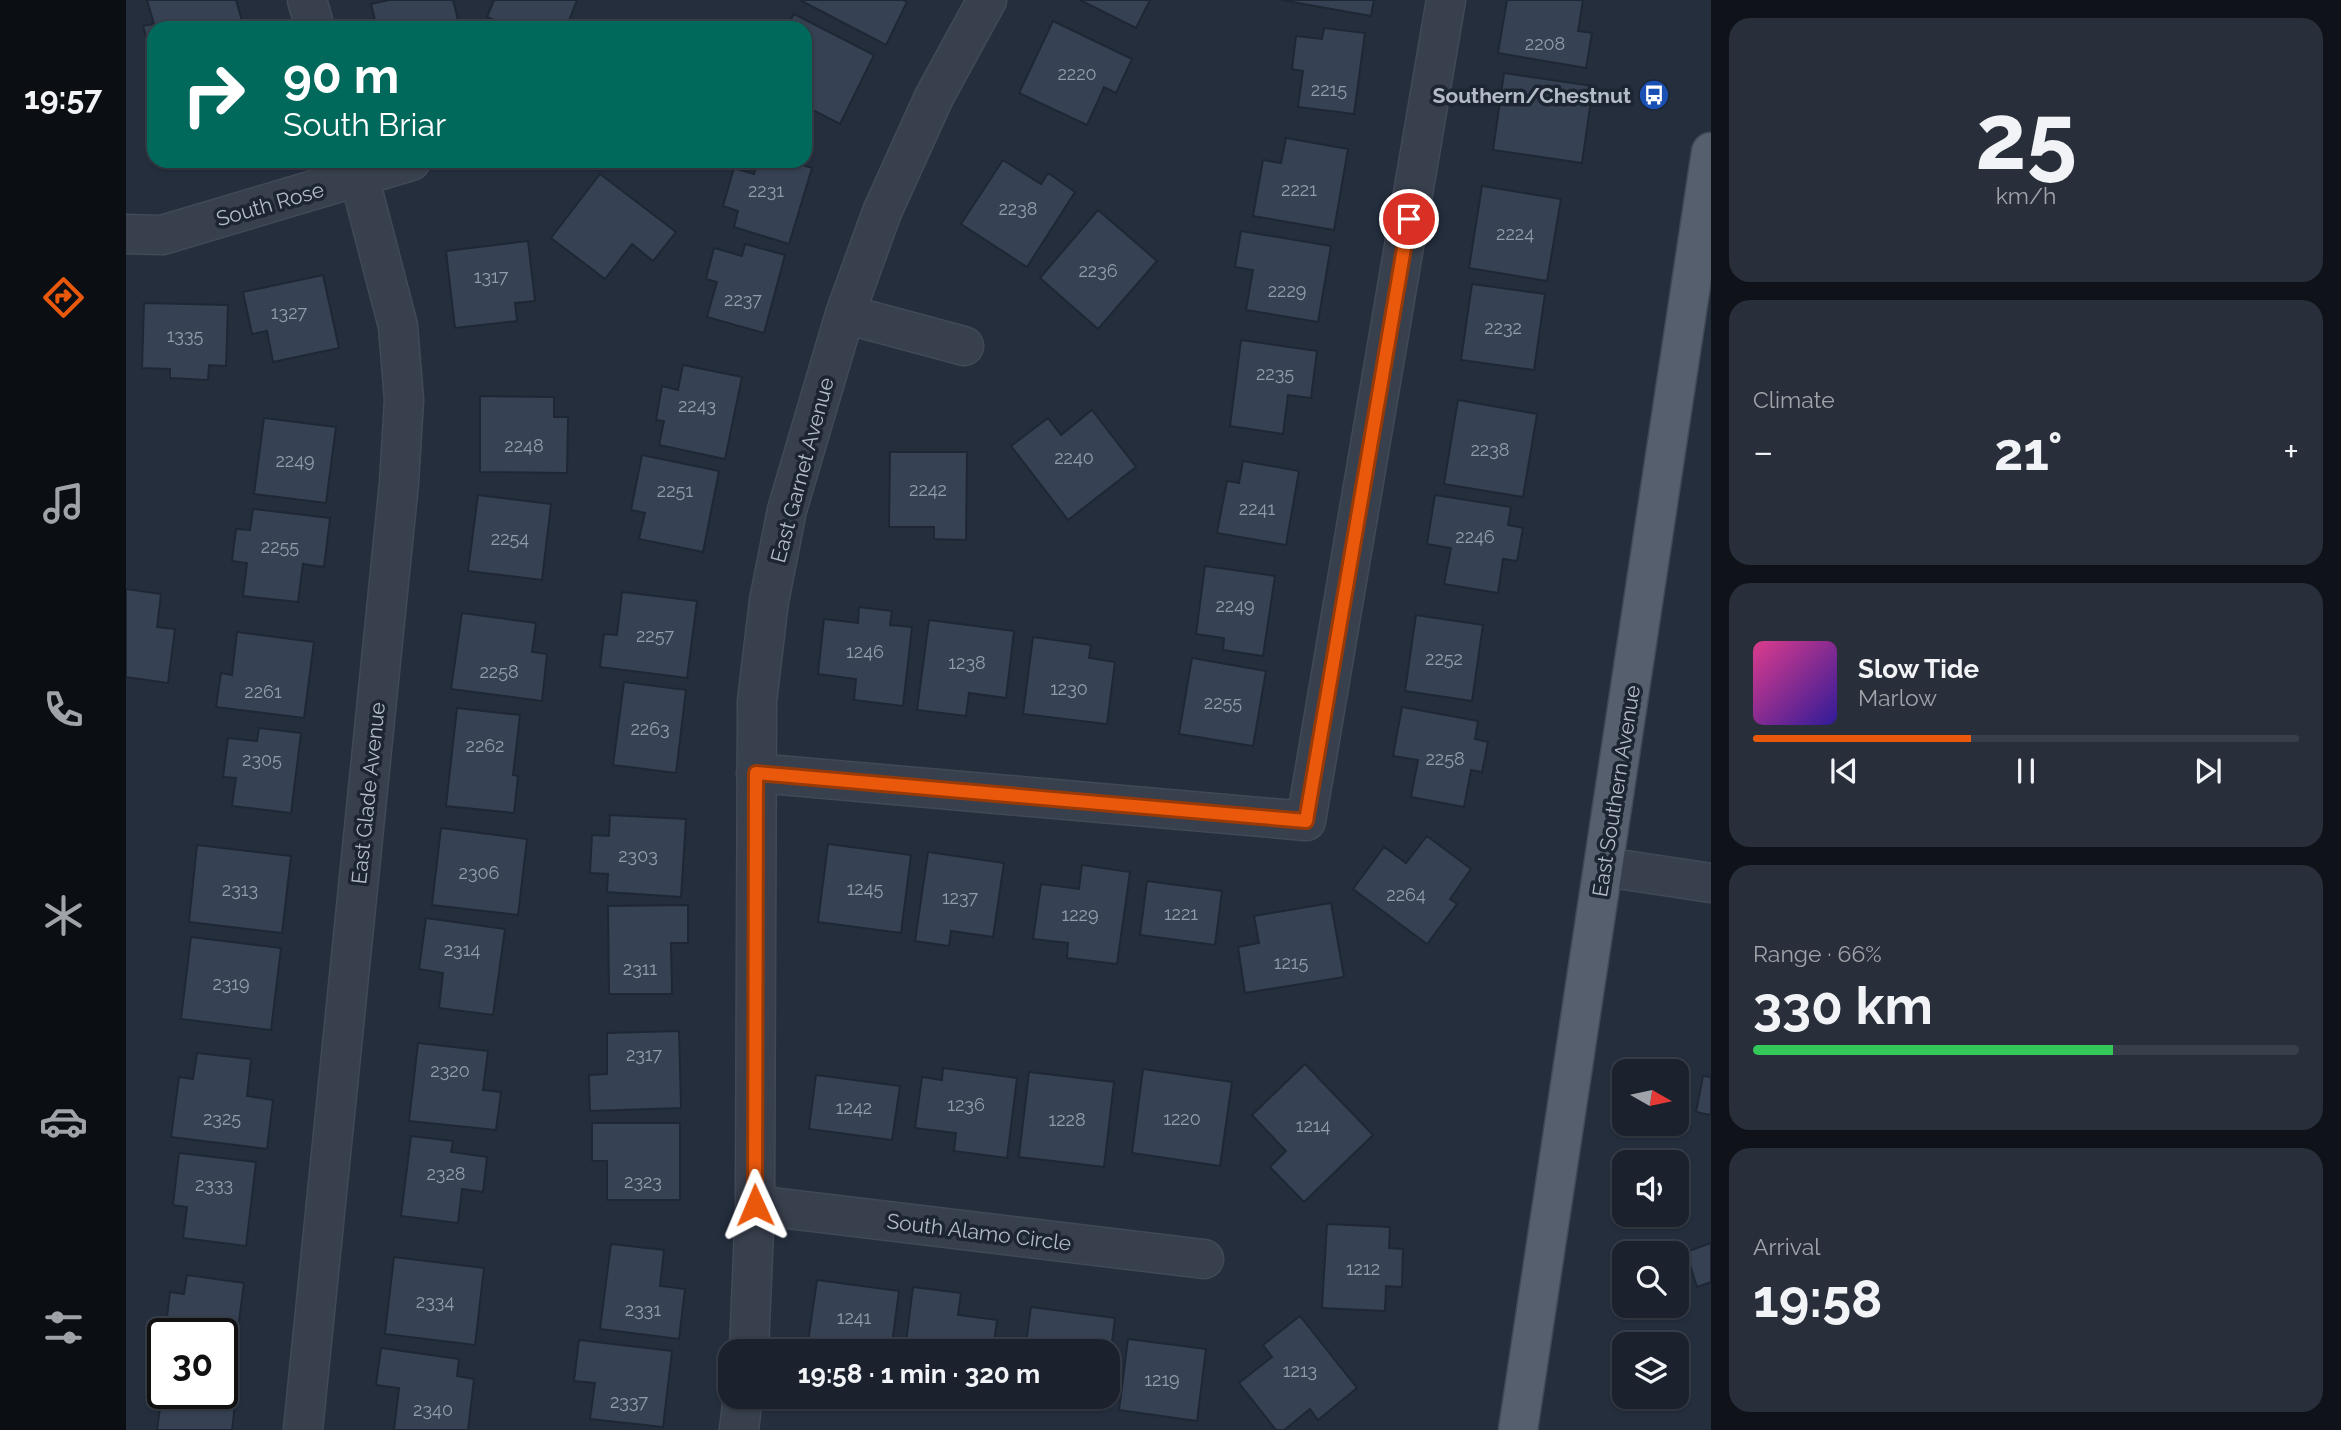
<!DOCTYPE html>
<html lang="en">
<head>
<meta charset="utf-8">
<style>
  :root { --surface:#1b222e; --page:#282f3a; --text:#f1f3f6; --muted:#a0a4aa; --line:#393f4a; --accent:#ea580c }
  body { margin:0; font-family:Raleway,sans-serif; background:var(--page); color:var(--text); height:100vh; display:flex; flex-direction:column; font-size:26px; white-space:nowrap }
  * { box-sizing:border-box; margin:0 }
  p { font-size:23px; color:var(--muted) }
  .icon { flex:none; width:38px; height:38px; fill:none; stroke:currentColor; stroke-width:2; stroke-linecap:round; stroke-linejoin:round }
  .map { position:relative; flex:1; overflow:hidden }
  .drawer { display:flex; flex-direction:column; gap:18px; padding:18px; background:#0f1319; width:630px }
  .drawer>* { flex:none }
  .banner { position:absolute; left:21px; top:21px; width:665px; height:147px; border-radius:21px; box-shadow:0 2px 5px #0004,0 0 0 2px var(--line); background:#00695c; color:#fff; overflow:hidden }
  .needle { width:46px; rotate:99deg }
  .controls { position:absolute; left:1486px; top:1059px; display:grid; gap:14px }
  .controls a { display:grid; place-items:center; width:77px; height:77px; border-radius:14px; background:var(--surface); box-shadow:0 2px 5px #0004,0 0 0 2px var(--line); font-size:35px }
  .speed { position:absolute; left:21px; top:1318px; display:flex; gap:14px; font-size:35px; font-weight:700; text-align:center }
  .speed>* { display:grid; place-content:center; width:91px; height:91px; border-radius:50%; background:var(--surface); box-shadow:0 2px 5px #0004,0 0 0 2px var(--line); line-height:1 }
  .speed .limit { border:4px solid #111; border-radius:10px; background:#fff; color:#111 }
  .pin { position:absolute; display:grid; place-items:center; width:60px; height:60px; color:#fff; margin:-30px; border:4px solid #fff; border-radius:50%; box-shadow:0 2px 7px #0007 }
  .me { position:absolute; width:77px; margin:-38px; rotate:359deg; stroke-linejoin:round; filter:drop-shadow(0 0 5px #0008) }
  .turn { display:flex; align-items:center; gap:24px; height:147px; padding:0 21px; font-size:32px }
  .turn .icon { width:91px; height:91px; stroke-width:2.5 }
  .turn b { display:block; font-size:49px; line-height:60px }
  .big { font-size:52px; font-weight:700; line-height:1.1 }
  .drawer .widget { flex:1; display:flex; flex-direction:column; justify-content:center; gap:10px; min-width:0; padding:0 24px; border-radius:21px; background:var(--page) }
  .drawer .dial { align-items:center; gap:0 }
  .dial b { font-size:91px; line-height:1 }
  .song { display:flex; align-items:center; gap:21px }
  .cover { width:84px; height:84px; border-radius:10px; background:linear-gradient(135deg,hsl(330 70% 55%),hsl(250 70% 35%)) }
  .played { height:7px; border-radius:4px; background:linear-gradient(90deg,var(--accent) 40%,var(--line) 40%) }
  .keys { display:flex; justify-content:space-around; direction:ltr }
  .heat { display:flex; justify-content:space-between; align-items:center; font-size:38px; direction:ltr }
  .charge { height:10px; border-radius:5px; background:linear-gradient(90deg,#34c759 66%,var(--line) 0) }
  .trip { position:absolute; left:592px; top:1339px; width:402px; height:70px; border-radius:21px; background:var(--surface); box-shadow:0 2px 5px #0004,0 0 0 2px var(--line); font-weight:700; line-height:70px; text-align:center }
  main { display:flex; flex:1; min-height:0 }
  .tabs { display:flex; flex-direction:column; width:126px; justify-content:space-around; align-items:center; background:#0b0e12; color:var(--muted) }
  .tabs .icon { width:49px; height:49px }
  .tabs .active { color:var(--accent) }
  .tabs b { font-size:32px; color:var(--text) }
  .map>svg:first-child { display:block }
  .building { fill:#364253; stroke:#1f2734; stroke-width:2 }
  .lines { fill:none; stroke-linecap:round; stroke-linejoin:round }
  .minor-casing { stroke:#414956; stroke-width:41 }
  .major-casing { stroke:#414956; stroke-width:41 }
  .minor { stroke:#38404d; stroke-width:38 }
  .major { stroke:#565f6d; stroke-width:38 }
  .route-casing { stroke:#983908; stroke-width:18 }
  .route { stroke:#ea580c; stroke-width:12 }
  .labels { text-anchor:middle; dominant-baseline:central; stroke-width:7; stroke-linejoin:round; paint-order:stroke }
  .number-label { font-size:18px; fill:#929ba9 }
  .poi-label { font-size:21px; font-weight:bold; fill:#b3bbc8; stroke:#1d2532; text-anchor:end }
  .street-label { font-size:21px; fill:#b3bbc8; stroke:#1d2532 }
</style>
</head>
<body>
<main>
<nav class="tabs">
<b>19:57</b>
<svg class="icon active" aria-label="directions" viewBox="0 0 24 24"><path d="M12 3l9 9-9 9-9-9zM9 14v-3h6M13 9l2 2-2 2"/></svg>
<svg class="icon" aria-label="music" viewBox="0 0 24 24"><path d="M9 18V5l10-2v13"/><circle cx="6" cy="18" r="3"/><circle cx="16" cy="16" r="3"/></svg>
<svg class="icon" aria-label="phone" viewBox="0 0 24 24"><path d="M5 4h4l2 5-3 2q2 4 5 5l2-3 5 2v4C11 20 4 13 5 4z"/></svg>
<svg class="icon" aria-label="climate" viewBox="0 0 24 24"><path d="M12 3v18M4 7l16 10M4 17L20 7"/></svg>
<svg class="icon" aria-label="car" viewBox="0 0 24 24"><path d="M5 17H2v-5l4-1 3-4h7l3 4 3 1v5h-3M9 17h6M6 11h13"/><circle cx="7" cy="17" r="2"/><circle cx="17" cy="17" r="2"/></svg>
<svg class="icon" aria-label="filters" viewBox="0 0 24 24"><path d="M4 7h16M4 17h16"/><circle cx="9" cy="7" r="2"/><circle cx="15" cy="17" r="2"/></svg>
</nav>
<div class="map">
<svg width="1585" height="1430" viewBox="0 0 1585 1430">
  <rect width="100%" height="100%" fill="#242e3d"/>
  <path class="building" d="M 21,0 L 110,0 L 118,28 L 28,28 L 28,52 L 25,53 L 17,26 L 28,24 Z
    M 263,0 L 327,0 L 334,28 L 251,28 L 245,4 Z
    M 368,0 L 451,0 L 440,28 L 387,28 L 361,17 Z
    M 674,0 L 777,0 L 781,2 L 760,45 Z
    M 954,0 L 1024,0 L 1010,28 Z
    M 1155,0 L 1248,0 L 1245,16 Z
    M 1381,0 L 1457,0 L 1452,31 L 1466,33 L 1460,68 L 1372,53 Z
    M 668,14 L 748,55 L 714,124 L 679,106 L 679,28 L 660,28 Z
    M 927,21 L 1006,59 L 990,93 L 978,87 L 961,125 L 893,93 Z
    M 1198,28 L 1239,33 L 1228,114 L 1172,107 L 1177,71 L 1166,69 L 1170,36 L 1196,39 Z
    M 1378,73 L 1467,86 L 1456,163 L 1367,150 Z
    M 1525,85 L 1536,86 L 1533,106 L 1522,104 Z
    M 1160,138 L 1222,149 L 1208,230 L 1127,216 L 1137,160 L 1155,163 Z
    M 877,160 L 915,184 L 922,173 L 949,192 L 901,267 L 835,224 Z
    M 632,161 L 664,161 L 686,168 L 663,244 L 608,227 L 612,211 L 597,206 L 608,168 L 628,174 Z
    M 474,174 L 550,232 L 527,261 L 506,244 L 479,279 L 425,238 Z
    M 1356,186 L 1435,199 L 1421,281 L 1343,268 Z
    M 972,210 L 1031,261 L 972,329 L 914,278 Z
    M 1115,231 L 1205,246 L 1192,322 L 1120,310 L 1127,270 L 1109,267 Z
    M 402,241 L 409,301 L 389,303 L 391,321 L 329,328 L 320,251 Z
    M 619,244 L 659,255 L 638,333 L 581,317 L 591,282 L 580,279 L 588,248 L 616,256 Z
    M 197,275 L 213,348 L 147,362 L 141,331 L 126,334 L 117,292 Z
    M 1346,284 L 1419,294 L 1408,370 L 1335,360 Z
    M 18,303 L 102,305 L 100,366 L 83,365 L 82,380 L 44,378 L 44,369 L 16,368 Z
    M 1115,340 L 1191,351 L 1185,398 L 1162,395 L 1157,434 L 1104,426 Z
    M 557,365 L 616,377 L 599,459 L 533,445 L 538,421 L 530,420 L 536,386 L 552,390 Z
    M 354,396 L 428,397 L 428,417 L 442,417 L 441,473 L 354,472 Z
    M 1332,400 L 1411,414 L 1397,497 L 1318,484 Z
    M 966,410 L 1010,467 L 942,520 L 885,446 L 922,418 L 935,435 Z
    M 138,418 L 210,427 L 200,503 L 128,494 Z
    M 764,452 L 841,452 L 840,540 L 808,539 L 808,527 L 763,527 Z
    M 516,455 L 593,471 L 577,552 L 513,539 L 519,513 L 505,510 Z
    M 1117,461 L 1173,471 L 1160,545 L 1091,533 L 1101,481 L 1113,483 Z
    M 352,495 L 425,504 L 416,580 L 342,571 Z
    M 1309,495 L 1385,507 L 1382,525 L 1397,528 L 1391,561 L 1377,559 L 1372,593 L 1318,584 L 1325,548 L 1301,544 Z
    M 127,509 L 204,518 L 198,567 L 177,564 L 172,602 L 117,596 L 121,563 L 106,561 L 110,529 L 124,530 Z
    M 1079,566 L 1149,576 L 1137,656 L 1097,650 L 1098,638 L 1070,634 Z
    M 0,589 L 35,594 L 31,627 L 49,629 L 42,683 L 0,677 Z
    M 496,592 L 571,601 L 561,678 L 474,667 L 478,634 L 491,635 Z
    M 733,607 L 766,611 L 764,625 L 786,627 L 777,706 L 728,700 L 730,679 L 692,674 L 698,619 L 732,623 Z
    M 336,613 L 410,623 L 406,652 L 421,654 L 416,701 L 325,689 Z
    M 1290,615 L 1357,625 L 1346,701 L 1279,691 Z
    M 803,620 L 888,631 L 880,698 L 843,693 L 840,716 L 791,710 Z
    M 111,632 L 188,642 L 178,718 L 90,707 L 95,673 L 106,675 Z
    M 907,637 L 965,645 L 963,658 L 989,662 L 981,724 L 897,714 Z
    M 1066,658 L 1140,671 L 1127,746 L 1053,734 Z
    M 498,682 L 560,690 L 550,773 L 487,765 Z
    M 1276,707 L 1352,721 L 1349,739 L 1362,742 L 1356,772 L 1345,770 L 1338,807 L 1285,797 L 1292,760 L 1267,756 Z
    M 331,708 L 394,715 L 387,775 L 392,776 L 388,813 L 320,806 Z
    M 133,728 L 175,733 L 165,813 L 106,806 L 110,778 L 97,777 L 102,738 L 131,741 Z
    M 484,815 L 560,819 L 555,897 L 481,892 L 482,874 L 464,873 L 466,835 L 483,836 Z
    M 315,828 L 401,839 L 392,915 L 306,905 Z
    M 1301,836 L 1345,869 L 1324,899 L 1331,904 L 1301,944 L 1227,889 L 1258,847 L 1280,863 Z
    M 702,844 L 785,855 L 775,933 L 692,922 Z
    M 71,845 L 165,856 L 156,933 L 63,922 Z
    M 802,852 L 878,863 L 867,937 L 825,931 L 823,946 L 789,941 Z
    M 956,865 L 1004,872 L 991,964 L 941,958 L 942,943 L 907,939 L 915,884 L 953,889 Z
    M 1021,881 L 1096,891 L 1089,945 L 1014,935 Z
    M 1205,903 L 1218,977 L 1119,993 L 1112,947 L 1133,943 L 1128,916 Z
    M 562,905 L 562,943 L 545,943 L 546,994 L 483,994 L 482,906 Z
    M 300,918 L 379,929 L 367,1015 L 313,1008 L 317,973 L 293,969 Z
    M 65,937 L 155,948 L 145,1030 L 55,1019 Z
    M 553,1031 L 555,1108 L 464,1111 L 463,1075 L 481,1074 L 481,1033 Z
    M 292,1043 L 362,1051 L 357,1090 L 375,1092 L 370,1130 L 283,1121 Z
    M 71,1053 L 125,1059 L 121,1096 L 147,1100 L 141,1149 L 45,1137 L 53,1077 L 67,1079 Z
    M 1179,1064 L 1247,1135 L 1178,1202 L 1144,1167 L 1160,1151 L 1126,1115 Z
    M 817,1068 L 891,1078 L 881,1158 L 828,1151 L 830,1133 L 789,1128 L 796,1077 L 816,1080 Z
    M 1017,1069 L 1106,1082 L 1094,1166 L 1006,1153 Z
    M 903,1072 L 988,1082 L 978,1167 L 893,1157 Z
    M 690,1075 L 774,1086 L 766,1140 L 683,1129 Z
    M 1577,1076 L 1585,1077 L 1585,1115 L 1570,1112 Z
    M 466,1123 L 554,1123 L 554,1200 L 481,1200 L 481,1161 L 466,1161 Z
    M 285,1136 L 327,1141 L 325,1152 L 361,1157 L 357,1192 L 336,1189 L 332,1223 L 275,1216 Z
    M 53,1153 L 130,1162 L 120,1246 L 57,1238 L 61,1207 L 47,1205 Z
    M 1201,1224 L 1264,1227 L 1263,1248 L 1277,1249 L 1276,1287 L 1260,1286 L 1259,1311 L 1196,1308 Z
    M 1585,1243 L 1585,1282 L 1571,1287 L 1560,1252 Z
    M 485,1244 L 538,1250 L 534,1286 L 559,1289 L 553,1339 L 474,1329 Z
    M 268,1257 L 358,1268 L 349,1345 L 259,1334 Z
    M 61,1275 L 118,1283 L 108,1360 L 96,1359 L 96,1334 L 39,1334 L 44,1292 L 58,1294 Z
    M 691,1280 L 773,1291 L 765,1351 L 708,1351 L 708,1346 L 682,1342 Z
    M 787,1287 L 835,1293 L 832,1315 L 871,1320 L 867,1351 L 779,1351 Z
    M 905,1307 L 989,1318 L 982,1375 L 982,1351 L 899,1351 Z
    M 1174,1316 L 1231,1388 L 1192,1420 L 1184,1409 L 1158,1430 L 1150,1430 L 1113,1383 L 1146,1357 L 1137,1345 Z
    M 1002,1339 L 1080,1349 L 1071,1421 L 993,1410 Z
    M 453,1340 L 546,1351 L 537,1427 L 464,1419 L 469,1383 L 448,1381 Z
    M 255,1348 L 333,1359 L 331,1376 L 348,1379 L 342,1430 L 268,1430 L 273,1388 L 250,1385 Z
    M 96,1376 L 112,1377 L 106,1430 L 31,1430 L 37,1386 L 37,1393 L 96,1393 Z"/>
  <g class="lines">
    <g class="minor-casing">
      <path id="minor" d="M 181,0 L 189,28
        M 0,234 L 36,235 L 285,161
        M 719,314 L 838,346
        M 630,773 L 1180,821 L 1320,0
        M 1479,867 L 1585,883
        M 629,1205 L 1078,1259
        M 623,1351 L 629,1205 L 631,701 L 643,601 L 661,510 L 719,314 L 756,212 L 808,97 L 861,0
        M 177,1430 L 273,483 L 278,400 L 272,326 L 229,161
        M 613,1430 L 617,1396"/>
    </g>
    <g class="major-casing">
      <path id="major" d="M 1392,1430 L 1585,152"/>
    </g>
    <use href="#minor" class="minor"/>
    <use href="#major" class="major"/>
  </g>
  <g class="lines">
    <g class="route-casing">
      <path id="route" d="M 629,1205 L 630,773 L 1180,821 L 1283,219"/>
    </g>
    <use href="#route" class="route"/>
  </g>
  <defs>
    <g id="bus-disc" transform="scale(1.575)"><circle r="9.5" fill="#1a4fb4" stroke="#1d2532"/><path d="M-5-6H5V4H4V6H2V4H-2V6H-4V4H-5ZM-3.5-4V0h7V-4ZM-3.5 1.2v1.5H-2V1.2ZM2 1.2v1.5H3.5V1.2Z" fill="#fff"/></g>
  </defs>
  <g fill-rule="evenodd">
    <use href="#bus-disc" x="1528" y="95"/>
  </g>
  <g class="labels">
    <g class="number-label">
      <text x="1419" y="43">2208</text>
      <text x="951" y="73">2220</text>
      <text x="1203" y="89">2215</text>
      <text x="1173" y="189">2221</text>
      <text x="640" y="190">2231</text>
      <text x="892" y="208">2238</text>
      <text x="1389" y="233">2224</text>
      <text x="972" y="270">2236</text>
      <text x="365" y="276">1317</text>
      <text x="1161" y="290">2229</text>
      <text x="617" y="299">2237</text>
      <text x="163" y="312">1327</text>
      <text x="1377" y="327">2232</text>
      <text x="59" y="335">1335</text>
      <text x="1149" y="373">2235</text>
      <text x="571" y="405">2243</text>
      <text x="398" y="445">2248</text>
      <text x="1364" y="449">2238</text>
      <text x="948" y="457">2240</text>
      <text x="169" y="460">2249</text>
      <text x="802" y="489">2242</text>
      <text x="549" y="490">2251</text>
      <text x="1131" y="508">2241</text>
      <text x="1349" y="536">2246</text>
      <text x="384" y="538">2254</text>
      <text x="154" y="546">2255</text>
      <text x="1109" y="605">2249</text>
      <text x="529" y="635">2257</text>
      <text x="739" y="651">1246</text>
      <text x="1318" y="658">2252</text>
      <text x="841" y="662">1238</text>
      <text x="373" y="671">2258</text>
      <text x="943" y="688">1230</text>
      <text x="137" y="691">2261</text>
      <text x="1097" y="702">2255</text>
      <text x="524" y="728">2263</text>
      <text x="359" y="745">2262</text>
      <text x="1319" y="758">2258</text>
      <text x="136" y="759">2305</text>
      <text x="512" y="855">2303</text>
      <text x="353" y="872">2306</text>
      <text x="739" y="888">1245</text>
      <text x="114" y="889">2313</text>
      <text x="1280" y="894">2264</text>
      <text x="834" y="897">1237</text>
      <text x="1055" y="913">1221</text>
      <text x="954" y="914">1229</text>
      <text x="336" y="949">2314</text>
      <text x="1165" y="962">1215</text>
      <text x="514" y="968">2311</text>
      <text x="105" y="983">2319</text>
      <text x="518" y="1054">2317</text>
      <text x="324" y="1070">2320</text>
      <text x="840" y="1104">1236</text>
      <text x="728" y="1107">1242</text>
      <text x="96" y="1118">2325</text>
      <text x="1056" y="1118">1220</text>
      <text x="941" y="1119">1228</text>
      <text x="1187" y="1125">1214</text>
      <text x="320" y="1173">2328</text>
      <text x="517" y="1181">2323</text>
      <text x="88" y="1184">2333</text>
      <text x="1237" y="1268">1212</text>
      <text x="309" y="1301">2334</text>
      <text x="517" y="1309">2331</text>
      <text x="728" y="1317">1241</text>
      <text x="1174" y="1370">1213</text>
      <text x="1036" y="1379">1219</text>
      <text x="503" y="1401">2337</text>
      <text x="307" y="1409">2340</text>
    </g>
    <g class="poi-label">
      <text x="1505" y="95">Southern/Chestnut</text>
    </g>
    <g class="street-label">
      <text transform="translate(144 204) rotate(-16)">South Rose</text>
      <text transform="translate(676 470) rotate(-75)">East Garnet Avenue</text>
      <text transform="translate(1490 791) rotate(-81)">East Southern Avenue</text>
      <text transform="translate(242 793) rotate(-84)">East Glade Avenue</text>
      <text transform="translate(853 1232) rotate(7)">South Alamo Circle</text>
    </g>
  </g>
</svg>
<div class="controls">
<a><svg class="needle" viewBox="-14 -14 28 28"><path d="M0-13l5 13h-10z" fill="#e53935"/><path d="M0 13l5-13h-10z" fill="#a0a4aa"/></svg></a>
<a><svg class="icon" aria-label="sound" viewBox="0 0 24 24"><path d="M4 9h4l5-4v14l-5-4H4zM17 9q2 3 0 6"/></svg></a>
<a><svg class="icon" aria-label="search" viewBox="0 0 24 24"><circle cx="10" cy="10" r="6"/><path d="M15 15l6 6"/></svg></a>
<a><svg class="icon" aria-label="layers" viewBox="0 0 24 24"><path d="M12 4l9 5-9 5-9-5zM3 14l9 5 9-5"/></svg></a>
</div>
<div class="speed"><div class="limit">30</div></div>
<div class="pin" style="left:1283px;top:219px;background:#d93025"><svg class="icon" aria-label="arrive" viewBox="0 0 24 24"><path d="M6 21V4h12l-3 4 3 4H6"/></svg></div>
<svg class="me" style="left:629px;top:1205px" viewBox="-20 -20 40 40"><path d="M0-17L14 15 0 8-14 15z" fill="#ea580c" stroke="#fff" stroke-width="4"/></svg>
<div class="trip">19:58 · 1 min · 320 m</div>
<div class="banner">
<div class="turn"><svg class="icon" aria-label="right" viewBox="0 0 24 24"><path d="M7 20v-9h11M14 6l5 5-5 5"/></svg><div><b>90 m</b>South Briar</div></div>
</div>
</div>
<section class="drawer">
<div class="widget dial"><b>25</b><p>km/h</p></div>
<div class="widget"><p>Climate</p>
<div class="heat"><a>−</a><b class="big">21°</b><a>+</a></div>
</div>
<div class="widget">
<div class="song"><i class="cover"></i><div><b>Slow Tide</b><p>Marlow</p></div></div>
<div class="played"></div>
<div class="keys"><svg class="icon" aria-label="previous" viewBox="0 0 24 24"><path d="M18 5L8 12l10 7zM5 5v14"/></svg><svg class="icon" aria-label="pause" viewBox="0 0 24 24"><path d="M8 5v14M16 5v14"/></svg><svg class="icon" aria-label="next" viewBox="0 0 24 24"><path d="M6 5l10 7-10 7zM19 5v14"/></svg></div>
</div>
<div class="widget"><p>Range · 66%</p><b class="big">330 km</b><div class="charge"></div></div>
<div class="widget"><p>Arrival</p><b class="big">19:58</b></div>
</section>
</main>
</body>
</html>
